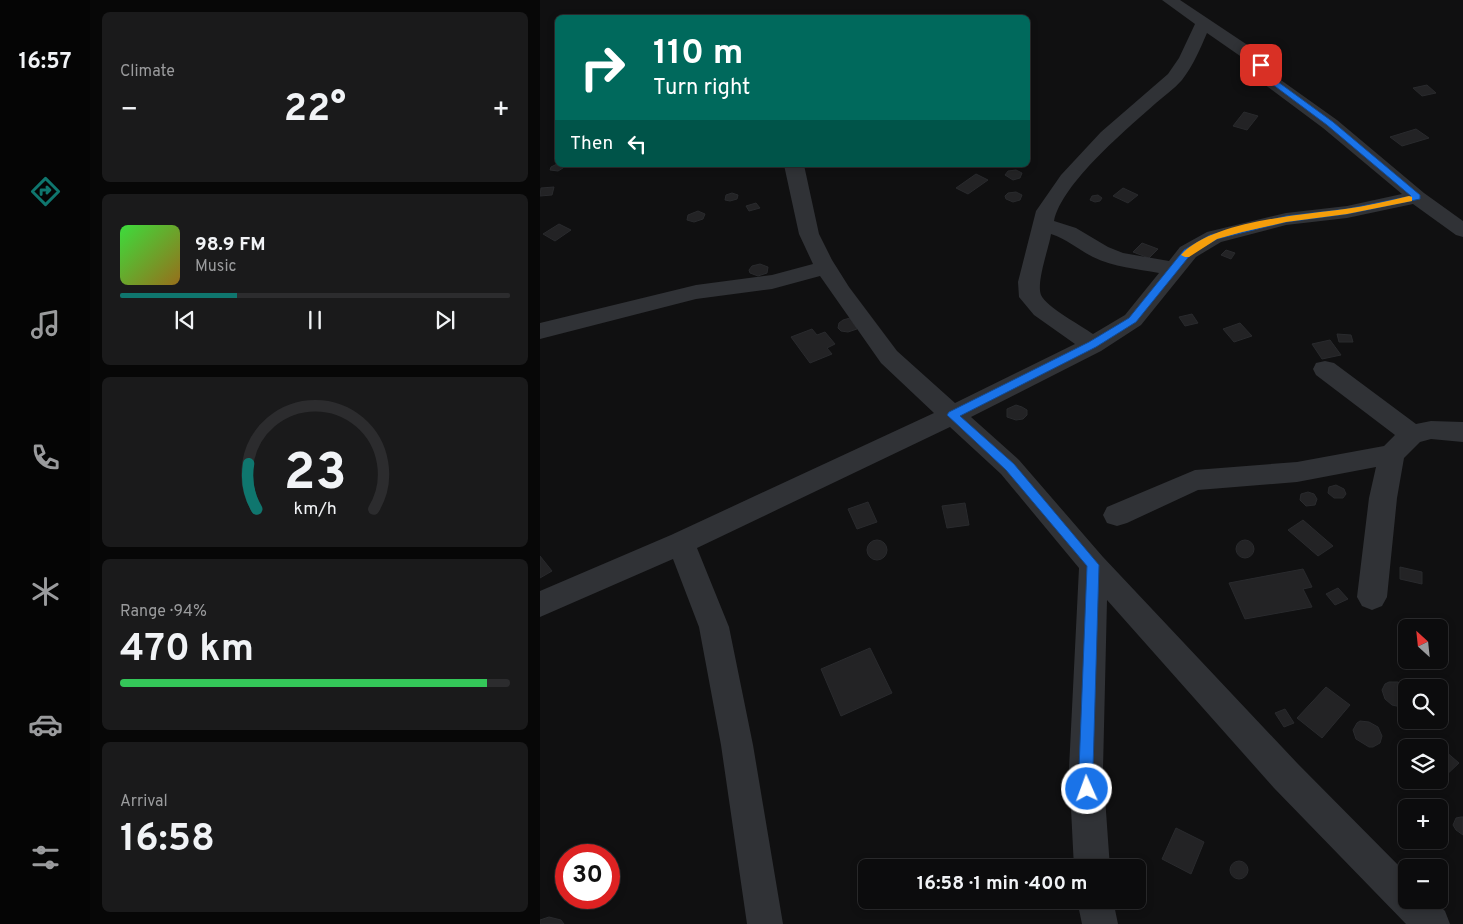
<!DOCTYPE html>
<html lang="en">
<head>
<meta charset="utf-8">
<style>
  :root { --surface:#0c0c0d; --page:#1a1a1b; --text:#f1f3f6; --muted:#9a9b9d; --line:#2c2c2e; --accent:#0f766e }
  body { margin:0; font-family:Overpass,sans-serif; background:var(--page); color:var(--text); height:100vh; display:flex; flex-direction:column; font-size:19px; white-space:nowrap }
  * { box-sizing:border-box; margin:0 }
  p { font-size:16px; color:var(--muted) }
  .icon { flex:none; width:28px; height:28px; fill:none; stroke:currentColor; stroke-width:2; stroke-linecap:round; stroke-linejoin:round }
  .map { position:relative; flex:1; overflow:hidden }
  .drawer { display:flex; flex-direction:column; gap:12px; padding:12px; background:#070707; width:450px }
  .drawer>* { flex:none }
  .top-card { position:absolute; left:15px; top:15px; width:475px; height:152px; border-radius:8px; box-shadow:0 2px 8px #0003,0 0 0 1px var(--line); background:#00695c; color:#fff; overflow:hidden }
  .needle { width:32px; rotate:333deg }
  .fabs { position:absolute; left:858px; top:619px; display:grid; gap:10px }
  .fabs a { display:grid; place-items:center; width:50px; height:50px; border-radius:8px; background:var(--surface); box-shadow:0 2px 8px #0003,0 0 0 1px var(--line); font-size:25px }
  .speed { position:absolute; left:15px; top:844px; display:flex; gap:10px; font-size:25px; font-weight:700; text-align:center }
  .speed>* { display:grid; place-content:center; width:65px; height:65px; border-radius:50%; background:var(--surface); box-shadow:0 2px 8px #0003,0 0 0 1px var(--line); line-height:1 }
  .speed .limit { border:8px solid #d22; background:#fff; color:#111 }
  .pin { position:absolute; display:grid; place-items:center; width:42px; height:42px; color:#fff; margin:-21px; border-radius:10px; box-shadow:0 2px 8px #0006 }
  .me { position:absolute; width:55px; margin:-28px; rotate:358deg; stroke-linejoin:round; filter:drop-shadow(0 0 4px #0008) }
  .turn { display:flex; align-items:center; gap:18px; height:105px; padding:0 15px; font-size:22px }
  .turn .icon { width:65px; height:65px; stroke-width:2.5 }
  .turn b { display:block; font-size:35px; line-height:42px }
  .then { display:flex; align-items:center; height:48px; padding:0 15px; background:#0003; gap:10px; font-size:19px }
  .big { font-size:38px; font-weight:700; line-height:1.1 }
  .drawer .tile { flex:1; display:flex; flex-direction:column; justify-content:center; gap:8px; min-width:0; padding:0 18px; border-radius:8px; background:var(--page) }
  .drawer .dial { align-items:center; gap:0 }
  .dial svg { height:130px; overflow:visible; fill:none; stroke:var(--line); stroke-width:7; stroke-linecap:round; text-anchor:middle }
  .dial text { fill:var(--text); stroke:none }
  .song { display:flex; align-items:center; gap:15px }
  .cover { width:60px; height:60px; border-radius:8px; background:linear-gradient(135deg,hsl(120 70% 55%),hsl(40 70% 35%)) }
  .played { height:5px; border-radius:2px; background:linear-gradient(90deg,var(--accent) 30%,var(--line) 30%) }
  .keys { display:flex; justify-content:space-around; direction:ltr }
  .heat { display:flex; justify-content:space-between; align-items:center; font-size:28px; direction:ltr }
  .charge { height:8px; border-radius:4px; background:linear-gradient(90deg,#34c759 94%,var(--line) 0) }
  .trip { position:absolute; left:318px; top:859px; width:288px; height:50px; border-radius:8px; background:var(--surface); box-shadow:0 2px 8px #0003,0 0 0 1px var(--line); font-weight:700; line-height:50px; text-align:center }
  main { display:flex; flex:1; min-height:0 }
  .menu { display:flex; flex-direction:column; width:90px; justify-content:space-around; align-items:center; background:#050505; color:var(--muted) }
  .menu .icon { width:35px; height:35px }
  .menu .current { color:var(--accent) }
  .menu b { font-size:22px; color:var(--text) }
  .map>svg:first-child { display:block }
  .building { fill:#232325; stroke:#292a2d }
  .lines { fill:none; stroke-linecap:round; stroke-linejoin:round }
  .minor { fill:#303236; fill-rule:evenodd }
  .route { fill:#1a73e8; stroke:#114b97 }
  .slow { fill:#f59e0b }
</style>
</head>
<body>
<main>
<nav class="menu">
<b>16:57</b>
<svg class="icon current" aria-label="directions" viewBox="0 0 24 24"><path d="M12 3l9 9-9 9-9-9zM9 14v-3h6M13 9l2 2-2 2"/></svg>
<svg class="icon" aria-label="music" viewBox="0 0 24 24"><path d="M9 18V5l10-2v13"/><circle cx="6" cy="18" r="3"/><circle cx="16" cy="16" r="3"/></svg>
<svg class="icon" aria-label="phone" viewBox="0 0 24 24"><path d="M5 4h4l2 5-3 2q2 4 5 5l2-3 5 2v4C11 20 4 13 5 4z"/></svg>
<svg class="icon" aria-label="climate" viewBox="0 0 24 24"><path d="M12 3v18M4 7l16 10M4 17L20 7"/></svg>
<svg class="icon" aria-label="car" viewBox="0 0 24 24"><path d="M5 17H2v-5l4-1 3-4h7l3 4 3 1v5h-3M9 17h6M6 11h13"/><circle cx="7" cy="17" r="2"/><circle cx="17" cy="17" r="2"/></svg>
<svg class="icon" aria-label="filters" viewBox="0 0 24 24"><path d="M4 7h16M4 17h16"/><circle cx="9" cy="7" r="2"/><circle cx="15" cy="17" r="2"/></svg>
</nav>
<section class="drawer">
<div class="tile"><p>Climate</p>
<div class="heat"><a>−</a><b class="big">22°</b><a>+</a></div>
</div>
<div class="tile">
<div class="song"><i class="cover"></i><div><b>98.9 FM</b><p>Music</p></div></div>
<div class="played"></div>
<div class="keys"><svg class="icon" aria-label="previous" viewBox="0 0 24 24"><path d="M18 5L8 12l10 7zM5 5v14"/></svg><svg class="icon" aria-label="pause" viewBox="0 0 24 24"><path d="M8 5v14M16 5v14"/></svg><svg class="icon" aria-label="next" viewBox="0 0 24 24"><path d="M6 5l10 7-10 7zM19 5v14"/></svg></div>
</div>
<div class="tile dial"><svg viewBox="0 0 100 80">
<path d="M14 69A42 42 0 1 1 86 69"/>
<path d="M14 69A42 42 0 0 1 9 41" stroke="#0f766e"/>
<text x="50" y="56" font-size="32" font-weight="700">23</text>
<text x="50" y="72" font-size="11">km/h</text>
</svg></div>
<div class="tile"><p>Range · 94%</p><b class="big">470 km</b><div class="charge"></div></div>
<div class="tile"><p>Arrival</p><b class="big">16:58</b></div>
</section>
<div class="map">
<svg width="923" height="924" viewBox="0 0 923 924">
  <rect width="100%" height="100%" fill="#101011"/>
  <path class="building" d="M 887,85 L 896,93 L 882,96 L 873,88 Z
    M 704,112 L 718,116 L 707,130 L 693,126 Z
    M 876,129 L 889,138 L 862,146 L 850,137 Z
    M 17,164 L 23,165 L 23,168 L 18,171 L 10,170 L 11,167 Z
    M 476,170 L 482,173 L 480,178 L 473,180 L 465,175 L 468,171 Z
    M 436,174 L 448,180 L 428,194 L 416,188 Z
    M 14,187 L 12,195 L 0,196 L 1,188 Z
    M 583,188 L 598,195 L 588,203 L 573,196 Z
    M 476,192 L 482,195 L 480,200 L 473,202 L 466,199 L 465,196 L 468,193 Z
    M 192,193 L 198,195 L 197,199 L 190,201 L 185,200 L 186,195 Z
    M 558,195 L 562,198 L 560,201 L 555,202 L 550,200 L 552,196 Z
    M 216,203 L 220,208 L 209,211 L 206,206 Z
    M 158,211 L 165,214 L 163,219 L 154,222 L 147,220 L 148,215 Z
    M 19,224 L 31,230 L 15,241 L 3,234 Z
    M 602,243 L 618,249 L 609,258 L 593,252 Z
    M 686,250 L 695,253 L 691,259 L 681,255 Z
    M 220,264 L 228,267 L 227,273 L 218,276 L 210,273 L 209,270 L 212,266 Z
    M 652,314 L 658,323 L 645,326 L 639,317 Z
    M 310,318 L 317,329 L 308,332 L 301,331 L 298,328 L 299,323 L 303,320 Z
    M 700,323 L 712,336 L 694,342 L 683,329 Z
    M 272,329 L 277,335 L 285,332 L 295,344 L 287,348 L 292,354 L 270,363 L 251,337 Z
    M 797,334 L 811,335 L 813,342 L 799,342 Z
    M 790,340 L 801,355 L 782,359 L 772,344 Z
    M 476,405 L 482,407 L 487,410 L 487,415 L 483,419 L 476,420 L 467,417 L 467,409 Z
    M 796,485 L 804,489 L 806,494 L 803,498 L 794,498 L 788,493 L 789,487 Z
    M 768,492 L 774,494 L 777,499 L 775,505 L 766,506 L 760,500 L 761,494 Z
    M 328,502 L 337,522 L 317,529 L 308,509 Z
    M 425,503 L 429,525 L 407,528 L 402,506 Z
    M 763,520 L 793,546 L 778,556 L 748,530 Z
    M327 550a10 10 0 1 1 20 0a10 10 0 1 1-20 0Z
    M696 549a9 9 0 1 1 18 0a9 9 0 1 1-18 0Z
    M 0,556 L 12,571 L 0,578 Z
    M 860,567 L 882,572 L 882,584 L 860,579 Z
    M 763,569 L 772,587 L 763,589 L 772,607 L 705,619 L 689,583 Z
    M 798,588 L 808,599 L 795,605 L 786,594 Z
    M 330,648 L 352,693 L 301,716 L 281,669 Z
    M 849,682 L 858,682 L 866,688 L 865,705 L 861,707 L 852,705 L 845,699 L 842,690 L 845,684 Z
    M 786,687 L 810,705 L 782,738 L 757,718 Z
    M 745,709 L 754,723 L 744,727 L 735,713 Z
    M 820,721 L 829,722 L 838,727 L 842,736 L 840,743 L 833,747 L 829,747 L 816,739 L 813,730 L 817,723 Z
    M 897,744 L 919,763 L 902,779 L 899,776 L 899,748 L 893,748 Z
    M 921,817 L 923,817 L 923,835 L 916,830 L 913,825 L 916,818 Z
    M 636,828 L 664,842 L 651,874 L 622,859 Z
    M690 870a9 9 0 1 1 18 0a9 9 0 1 1-18 0Z
    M 9,917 L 21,920 L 24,924 L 0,924 L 0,920 Z"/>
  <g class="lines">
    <path class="minor" d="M 622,0 L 640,0 L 715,50 L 734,68 L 738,78 L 797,120 L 884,193 L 923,221 L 923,237 L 916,235 L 873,204 L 807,218 L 746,225 L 681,242 L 656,257 L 601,325 L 561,351 L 431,417 L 479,460 L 563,557 L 758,764 L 866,873 L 866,900 L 894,900 L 905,911 L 910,924 L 866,924 L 734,788 L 567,600 L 563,769 L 570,868 L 534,868 L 529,769 L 539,568 L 461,474 L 410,427 L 157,548 L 189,627 L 213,745 L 243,924 L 207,924 L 181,745 L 159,627 L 133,559 L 0,617 L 0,591 L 131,535 L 394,413 L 341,363 L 280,276 L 232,289 L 156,299 L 0,339 L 0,323 L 156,285 L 232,275 L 273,264 L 259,234 L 244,165 L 264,165 L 279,234 L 292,260 L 309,287 L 357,351 L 415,403 L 535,344 L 494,315 L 479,297 L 478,282 L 496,211 L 521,175 L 561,132 L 628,74 L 639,58 L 655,24 ZM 667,33 L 703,58 L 720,74 L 724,84 L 783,128 L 862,194 L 807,206 L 746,213 L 667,232 L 640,247 L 629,261 L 583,253 L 568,247 L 536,228 L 514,221 C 522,183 587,129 616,103 C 624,96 634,89 642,80 C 653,66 660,49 667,33 ZM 511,234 C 527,239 539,250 553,257 C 574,267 597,269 619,273 L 585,315 L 553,334 C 542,326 506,307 501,295 C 496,282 509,248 511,234 Z
      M 785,361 L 794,363 L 876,424 L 891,421 L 923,422 L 923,442 L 891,439 L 880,442 L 864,458 L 857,498 L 847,597 L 842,606 L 832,610 L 822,606 L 817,597 L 829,498 L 836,467 L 757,482 L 658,490 L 587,523 L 577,526 L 567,523 L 563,515 L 567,507 L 655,470 L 757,462 L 844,446 L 855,435 L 776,375 L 773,369 L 776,363 Z
      M 537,900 L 573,900 L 578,924 L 542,924 Z"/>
  </g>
  <path class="route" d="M 718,63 L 723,63 L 731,72 L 734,79 L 793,122 L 880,195 L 880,199 L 807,214 L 746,222 L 677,239 L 651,254 L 596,322 L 556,347 L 420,416 L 474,464 L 559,565 L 553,769 L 554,789 L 552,794 L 547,796 L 542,794 L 539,769 L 547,566 L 466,470 L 407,415 L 409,412 L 549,342 L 589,318 L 644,250 L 670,235 L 746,216 L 807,209 L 871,196 L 787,125 L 728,81 L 724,73 L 717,65 Z"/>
  <path class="slow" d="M 869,196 L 872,197 L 872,201 L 807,214 L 746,222 L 702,232 L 677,239 L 649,257 L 645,257 L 641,255 C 671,221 761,215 805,209 C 827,206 848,201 869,196 Z"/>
</svg>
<div class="fabs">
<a><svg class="needle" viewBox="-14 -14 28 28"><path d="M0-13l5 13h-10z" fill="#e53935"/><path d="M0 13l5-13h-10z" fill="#9a9b9d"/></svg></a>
<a><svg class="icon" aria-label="search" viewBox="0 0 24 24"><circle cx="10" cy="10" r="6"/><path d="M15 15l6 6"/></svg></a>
<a><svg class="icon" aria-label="layers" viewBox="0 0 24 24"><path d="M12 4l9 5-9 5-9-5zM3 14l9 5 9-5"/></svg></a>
<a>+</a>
<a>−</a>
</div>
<div class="speed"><div class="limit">30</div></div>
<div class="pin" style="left:721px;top:65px;background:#d93025"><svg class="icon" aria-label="arrive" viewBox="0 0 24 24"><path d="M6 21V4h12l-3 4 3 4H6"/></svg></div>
<svg class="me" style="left:547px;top:789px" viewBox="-20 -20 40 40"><circle r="17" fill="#1a73e8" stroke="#fff" stroke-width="3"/><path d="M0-11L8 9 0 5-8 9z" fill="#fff"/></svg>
<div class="trip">16:58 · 1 min · 400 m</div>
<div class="top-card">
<div class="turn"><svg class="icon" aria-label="right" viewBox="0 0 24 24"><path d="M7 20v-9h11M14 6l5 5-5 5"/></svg><div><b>110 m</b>Turn right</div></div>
<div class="then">Then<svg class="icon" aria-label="left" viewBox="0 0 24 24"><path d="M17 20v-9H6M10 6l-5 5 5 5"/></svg></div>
</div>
</div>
</main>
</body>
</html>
